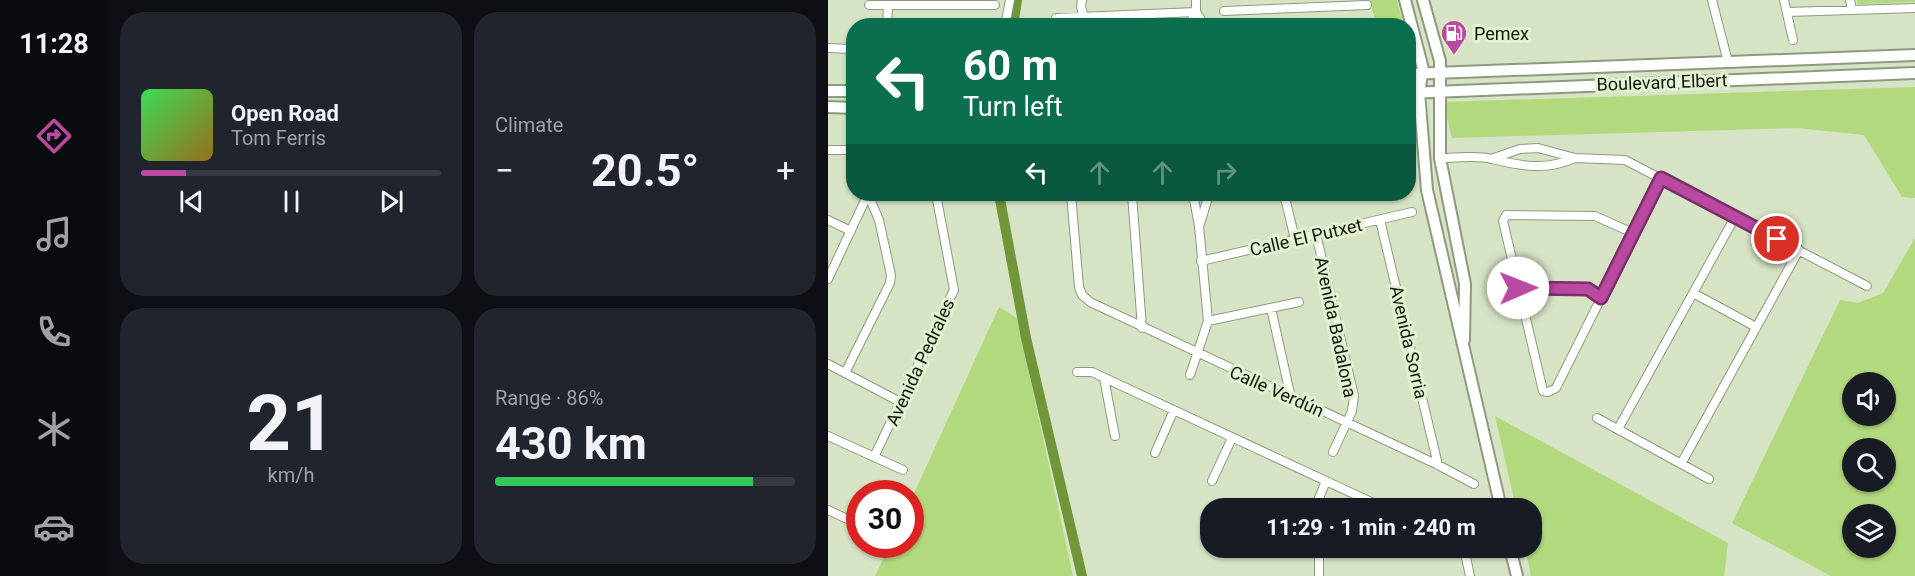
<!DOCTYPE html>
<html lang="en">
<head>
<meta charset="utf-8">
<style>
  :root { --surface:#171b24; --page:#20242c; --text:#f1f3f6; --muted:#9ea1a6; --line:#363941; --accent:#bb48a1 }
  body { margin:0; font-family:Roboto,sans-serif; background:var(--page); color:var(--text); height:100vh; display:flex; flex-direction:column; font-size:22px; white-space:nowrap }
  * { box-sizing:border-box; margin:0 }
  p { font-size:20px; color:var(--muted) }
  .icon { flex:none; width:33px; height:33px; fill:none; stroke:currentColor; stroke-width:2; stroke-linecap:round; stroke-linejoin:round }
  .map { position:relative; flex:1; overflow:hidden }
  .side { display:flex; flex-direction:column; gap:12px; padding:12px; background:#0d0f14; width:720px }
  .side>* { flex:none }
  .guide { position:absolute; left:18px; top:18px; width:570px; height:183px; border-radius:24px; box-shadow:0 2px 4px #0004; background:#0b6e4f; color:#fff; overflow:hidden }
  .controls { position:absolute; left:1014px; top:372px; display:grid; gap:12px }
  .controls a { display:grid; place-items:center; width:54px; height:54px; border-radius:50%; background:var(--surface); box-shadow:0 2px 4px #0004; font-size:30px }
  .speed { position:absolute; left:18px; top:480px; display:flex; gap:12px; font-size:30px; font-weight:700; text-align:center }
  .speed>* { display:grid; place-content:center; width:78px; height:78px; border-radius:50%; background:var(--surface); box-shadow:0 2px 4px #0004; line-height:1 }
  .speed .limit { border:9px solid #d22; background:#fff; color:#111 }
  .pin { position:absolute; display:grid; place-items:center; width:51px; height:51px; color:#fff; margin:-26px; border:3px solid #fff; border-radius:50%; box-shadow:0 2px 6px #0007 }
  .me { position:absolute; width:66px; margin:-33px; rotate:89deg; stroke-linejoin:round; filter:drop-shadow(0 0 4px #0008) }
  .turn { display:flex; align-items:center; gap:21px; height:126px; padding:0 18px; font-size:27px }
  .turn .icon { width:78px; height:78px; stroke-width:2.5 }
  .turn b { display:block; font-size:42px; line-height:51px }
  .lanes { display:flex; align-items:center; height:57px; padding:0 18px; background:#0003; justify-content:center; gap:30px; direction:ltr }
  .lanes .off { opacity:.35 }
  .big { font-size:45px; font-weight:700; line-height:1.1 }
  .side .widget { flex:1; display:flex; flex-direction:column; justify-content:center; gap:9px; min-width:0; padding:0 21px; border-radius:24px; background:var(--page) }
  .side .dial { align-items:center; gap:0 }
  .dial b { font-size:78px; line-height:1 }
  .song { display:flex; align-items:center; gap:18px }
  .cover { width:72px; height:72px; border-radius:9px; background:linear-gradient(135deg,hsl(130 70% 55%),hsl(40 70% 35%)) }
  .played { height:6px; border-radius:3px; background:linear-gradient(90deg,var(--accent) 15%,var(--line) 15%) }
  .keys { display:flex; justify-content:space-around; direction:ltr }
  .heat { display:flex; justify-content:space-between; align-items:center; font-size:33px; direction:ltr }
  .charge { height:9px; border-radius:4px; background:linear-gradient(90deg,#34c759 86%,var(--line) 0) }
  .side .tiles { flex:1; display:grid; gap:12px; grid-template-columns:repeat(2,1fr) }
  .trip { position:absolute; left:372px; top:498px; width:342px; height:60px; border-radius:24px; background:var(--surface); box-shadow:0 2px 4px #0004; font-weight:700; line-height:60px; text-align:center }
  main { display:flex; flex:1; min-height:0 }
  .tab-bar { display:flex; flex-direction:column; width:108px; justify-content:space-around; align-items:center; background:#090b0e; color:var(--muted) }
  .tab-bar .icon { width:42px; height:42px }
  .tab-bar .on { color:var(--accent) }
  .tab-bar b { font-size:27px; color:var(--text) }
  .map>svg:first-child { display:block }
  .green { fill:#b3d97e; fill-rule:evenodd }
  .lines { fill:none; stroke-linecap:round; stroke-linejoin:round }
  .canal { stroke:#719539; stroke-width:10 }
  .street-casing { stroke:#8d9a7d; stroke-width:10 }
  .secondary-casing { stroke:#8d9a7d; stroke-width:14 }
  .street { stroke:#fff; stroke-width:8 }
  .secondary { stroke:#fff; stroke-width:10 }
  .route-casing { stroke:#7a2f69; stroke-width:15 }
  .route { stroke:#bb48a1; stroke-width:10 }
  .labels { text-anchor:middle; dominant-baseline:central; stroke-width:6; stroke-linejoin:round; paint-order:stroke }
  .poi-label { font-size:18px; fill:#13180d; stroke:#e3f1d2; text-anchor:start }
  .street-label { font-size:18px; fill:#13180d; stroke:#e3f1d2 }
</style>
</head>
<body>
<main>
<nav class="tab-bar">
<b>11:28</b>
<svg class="icon on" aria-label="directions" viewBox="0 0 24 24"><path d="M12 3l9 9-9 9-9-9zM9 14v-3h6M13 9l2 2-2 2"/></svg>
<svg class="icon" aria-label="music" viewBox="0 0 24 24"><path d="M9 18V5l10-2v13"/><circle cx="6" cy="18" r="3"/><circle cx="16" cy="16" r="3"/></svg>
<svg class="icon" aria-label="phone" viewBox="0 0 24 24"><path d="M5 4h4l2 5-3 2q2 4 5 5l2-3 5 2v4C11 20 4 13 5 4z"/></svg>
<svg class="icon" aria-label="climate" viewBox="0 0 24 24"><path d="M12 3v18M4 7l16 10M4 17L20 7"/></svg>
<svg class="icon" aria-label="car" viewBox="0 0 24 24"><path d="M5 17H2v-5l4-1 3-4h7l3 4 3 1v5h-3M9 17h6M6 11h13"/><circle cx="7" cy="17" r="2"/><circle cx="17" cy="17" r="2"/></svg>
</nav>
<section class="side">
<div class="tiles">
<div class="widget">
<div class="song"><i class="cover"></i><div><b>Open Road</b><p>Tom Ferris</p></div></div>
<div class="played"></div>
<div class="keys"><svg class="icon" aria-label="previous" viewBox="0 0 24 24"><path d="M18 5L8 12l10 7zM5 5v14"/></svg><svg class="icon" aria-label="pause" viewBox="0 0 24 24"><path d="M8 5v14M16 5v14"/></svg><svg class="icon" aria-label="next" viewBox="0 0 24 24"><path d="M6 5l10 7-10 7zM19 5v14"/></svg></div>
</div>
<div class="widget"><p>Climate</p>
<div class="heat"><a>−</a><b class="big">20.5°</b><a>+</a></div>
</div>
<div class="widget dial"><b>21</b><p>km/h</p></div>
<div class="widget"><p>Range · 86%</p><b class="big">430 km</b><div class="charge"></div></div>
</div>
</section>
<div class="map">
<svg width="1087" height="576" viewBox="0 0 1087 576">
  <rect width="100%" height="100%" fill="#d6e4c5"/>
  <path class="green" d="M 542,0 L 569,0 L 575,25 L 548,25 Z
    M 1029,0 L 1087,0 L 1087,2 L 1030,4 Z
    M 1087,87 L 1087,198 L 1074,197 L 1036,135 L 969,128 L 624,138 L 615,102 Z
    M 1087,238 L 1087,576 L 1003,576 L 904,523 L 1012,300 L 1030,303 L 1055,293 ZM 1058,382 L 1058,416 L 1024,416 L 1024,382 ZM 1058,448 L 1058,482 L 1024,482 L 1024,448 ZM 1058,514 L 1058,548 L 1024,548 L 1024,514 Z
    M 171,307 L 189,318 L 245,576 L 47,576 L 62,545 L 82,544 L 83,500 Z
    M 667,416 L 900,543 L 896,576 L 703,576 L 697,548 L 704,548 L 704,508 L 688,508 Z"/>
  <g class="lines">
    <path class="canal" d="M 185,26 L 189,0
      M 171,194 L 198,338 L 254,576"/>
    <g class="street-casing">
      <path id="street" d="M 254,0 L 253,7 L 256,17
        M 368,0 L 368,12 L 377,26
        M 884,0 L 900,62
        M 956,0 L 965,40
        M 1022,0 L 1024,10
        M 41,5 L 167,5
        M 396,11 L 539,5
        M 959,12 L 1087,8
        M 228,18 L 368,12
        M 59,26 L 60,5
        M 177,26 L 182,0
        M 361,26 L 368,12
        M 0,48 L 23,49
        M 0,150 L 26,150
        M 612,158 C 628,158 649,155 664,159 C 693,166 718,171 747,158
        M 663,159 L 692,149 L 710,148 L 747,158 L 797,160 L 1039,286
        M 243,194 L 251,287 L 254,295 L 262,302 L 610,465 L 646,484
        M 304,194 L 314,328
        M 456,194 L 467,239
        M 0,220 L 23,231
        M 552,220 L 610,465
        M 372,224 L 381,194
        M 805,233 L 767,216 L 678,215 L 675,221 L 715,391 L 720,392 L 728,388 L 833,178
        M 488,234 L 526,396 L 524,411 L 505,452
        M 373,261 L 584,212
        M 0,279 L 40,194
        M 690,288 L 760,289 L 773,298
        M 865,293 L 928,327
        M 443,308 L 463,398
        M 380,321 L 471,302
        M 0,364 L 74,403
        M 249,372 L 264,372 L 556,508
        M 17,373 L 62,283 L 63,275 L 51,220 L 40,194
        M 362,375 L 380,321 L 371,226 L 365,194
        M 276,378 L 287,436
        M 769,418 L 881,479
        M 790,429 L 907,217
        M 0,436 L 75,470
        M 327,453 L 346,410
        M 46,457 L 126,290 L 108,194
        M 853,464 L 971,250
        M 384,481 L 404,438
        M 487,508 L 498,481
        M 0,510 L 32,525
        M 636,548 L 642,576
        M 491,576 L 491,552 L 591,548"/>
    </g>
    <g class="secondary-casing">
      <path id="secondary" d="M 577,0 L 595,69 L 591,92 L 599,190 L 673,508
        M 595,0 L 612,61 L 612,158 L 637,284 L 636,340
        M 580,74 L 1087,55
        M 0,91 L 26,91
        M 580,93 L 1087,73
        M 0,107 L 26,108
        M 682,548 L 689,576"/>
    </g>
    <use href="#street" class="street"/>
    <use href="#secondary" class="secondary"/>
  </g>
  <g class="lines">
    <g class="route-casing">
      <path id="route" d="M 690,288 L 760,289 L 773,298 L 833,178 L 949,239"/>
    </g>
    <use href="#route" class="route"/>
  </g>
  <defs>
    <g id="fuel-pin" transform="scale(1.35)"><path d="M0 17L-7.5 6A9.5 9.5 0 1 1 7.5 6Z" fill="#bb48a1" stroke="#e3f1d2"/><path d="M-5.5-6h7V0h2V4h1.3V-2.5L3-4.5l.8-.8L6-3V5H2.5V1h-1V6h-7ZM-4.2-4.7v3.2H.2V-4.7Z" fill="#fff"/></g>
  </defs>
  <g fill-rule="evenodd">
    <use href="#fuel-pin" x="626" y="33"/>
  </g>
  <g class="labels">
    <g class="poi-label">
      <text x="646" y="33">Pemex</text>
    </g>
    <g class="street-label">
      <text transform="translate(834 82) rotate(-2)">Boulevard Elbert</text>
      <text transform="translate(478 237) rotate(-13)">Calle El Putxet</text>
      <text transform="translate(508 327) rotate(78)">Avenida Badalona</text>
      <text transform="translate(581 342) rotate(77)">Avenida Sorria</text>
      <text transform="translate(92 362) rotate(-65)">Avenida Pedrales</text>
      <text transform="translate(449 391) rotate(24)">Calle Verdún</text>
    </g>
  </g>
</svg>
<div class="controls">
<a><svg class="icon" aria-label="sound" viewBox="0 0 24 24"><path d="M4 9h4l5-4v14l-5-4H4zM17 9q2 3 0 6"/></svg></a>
<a><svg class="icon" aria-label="search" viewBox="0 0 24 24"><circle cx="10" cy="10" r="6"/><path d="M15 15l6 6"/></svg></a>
<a><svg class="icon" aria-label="layers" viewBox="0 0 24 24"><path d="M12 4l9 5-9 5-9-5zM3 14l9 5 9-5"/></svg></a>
</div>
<div class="speed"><div class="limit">30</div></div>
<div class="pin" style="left:949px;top:239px;background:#d93025"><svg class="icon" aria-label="arrive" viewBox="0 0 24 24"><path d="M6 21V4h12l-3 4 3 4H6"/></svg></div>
<svg class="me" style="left:690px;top:288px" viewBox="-20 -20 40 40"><circle r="19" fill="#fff"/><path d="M0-13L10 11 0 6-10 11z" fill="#bb48a1"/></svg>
<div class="trip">11:29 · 1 min · 240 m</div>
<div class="guide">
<div class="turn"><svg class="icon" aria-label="left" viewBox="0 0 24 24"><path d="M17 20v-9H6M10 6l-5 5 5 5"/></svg><div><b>60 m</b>Turn left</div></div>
<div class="lanes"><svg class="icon" aria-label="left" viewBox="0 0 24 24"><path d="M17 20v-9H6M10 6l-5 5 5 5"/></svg><svg class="icon off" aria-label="ahead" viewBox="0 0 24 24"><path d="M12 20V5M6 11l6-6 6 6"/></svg><svg class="icon off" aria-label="ahead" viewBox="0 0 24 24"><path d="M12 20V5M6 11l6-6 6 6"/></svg><svg class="icon off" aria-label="right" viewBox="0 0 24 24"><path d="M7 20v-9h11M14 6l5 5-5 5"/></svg></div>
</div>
</div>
</main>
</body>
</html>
